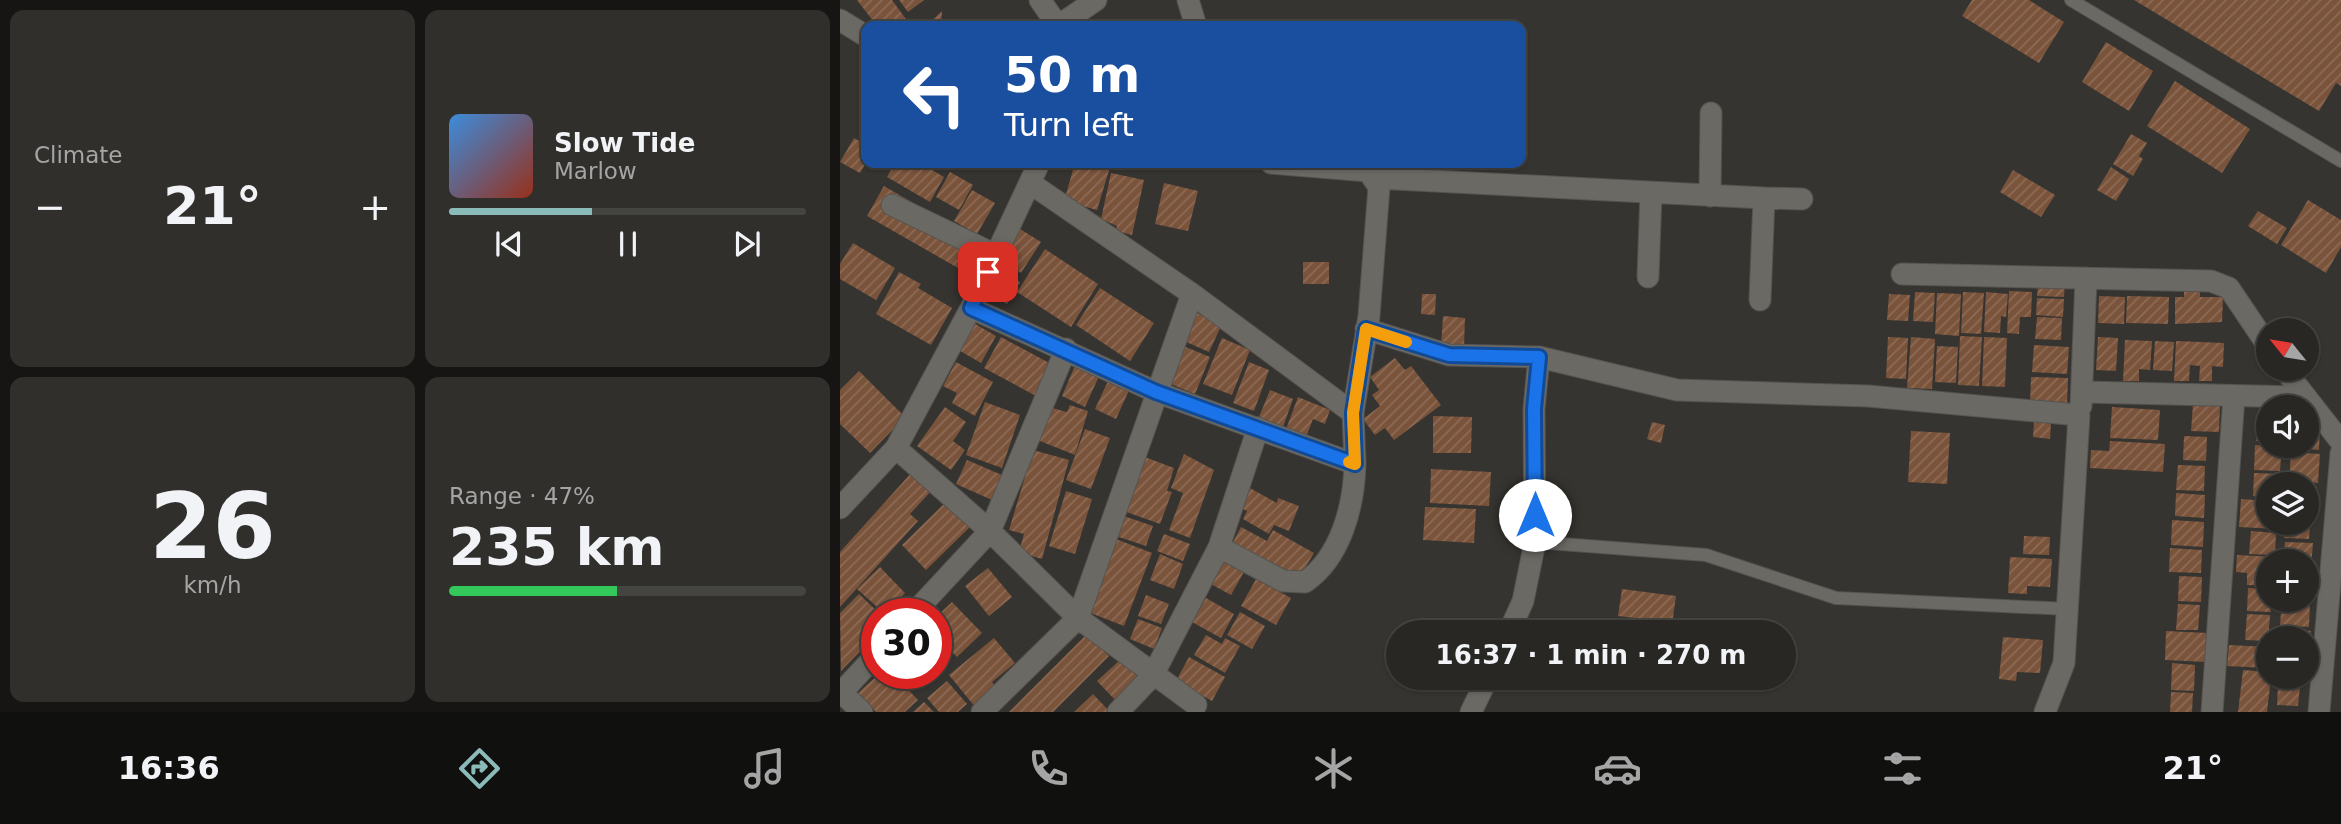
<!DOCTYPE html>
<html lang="en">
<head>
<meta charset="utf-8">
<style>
  :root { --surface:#282724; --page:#302f2c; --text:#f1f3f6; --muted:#a5a5a6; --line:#444441; --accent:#8bbbb9 }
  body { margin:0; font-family:"DejaVu Sans",sans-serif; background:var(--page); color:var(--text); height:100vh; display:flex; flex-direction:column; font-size:26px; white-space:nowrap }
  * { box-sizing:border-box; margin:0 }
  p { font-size:23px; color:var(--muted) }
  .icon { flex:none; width:38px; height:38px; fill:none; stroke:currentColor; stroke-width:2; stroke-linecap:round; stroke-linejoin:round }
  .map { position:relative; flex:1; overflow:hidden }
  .drawer { display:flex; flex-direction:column; gap:10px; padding:10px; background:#161514; width:840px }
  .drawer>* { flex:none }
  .guide { position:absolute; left:21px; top:21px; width:665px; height:147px; border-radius:14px; box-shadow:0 2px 5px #0004,0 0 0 2px var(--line); background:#1a4fa0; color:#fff; overflow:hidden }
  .needle { width:46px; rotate:300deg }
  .buttons { position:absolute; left:1416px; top:318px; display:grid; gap:14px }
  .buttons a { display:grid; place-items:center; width:63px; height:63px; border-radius:50%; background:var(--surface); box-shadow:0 2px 5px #0004,0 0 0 2px var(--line); font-size:35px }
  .speed { position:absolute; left:21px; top:598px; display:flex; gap:14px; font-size:35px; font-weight:700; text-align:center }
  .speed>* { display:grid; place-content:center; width:91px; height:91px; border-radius:50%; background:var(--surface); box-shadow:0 2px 5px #0004,0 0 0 2px var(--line); line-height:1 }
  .speed .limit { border:10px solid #d22; background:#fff; color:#111 }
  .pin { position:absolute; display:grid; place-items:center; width:60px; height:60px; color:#fff; margin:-30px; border-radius:14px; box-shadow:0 4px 10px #0006 }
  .me { position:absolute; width:77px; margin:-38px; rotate:0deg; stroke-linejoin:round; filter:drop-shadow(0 0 5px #0008) }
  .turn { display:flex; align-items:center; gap:24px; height:147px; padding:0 28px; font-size:32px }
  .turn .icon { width:91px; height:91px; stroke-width:2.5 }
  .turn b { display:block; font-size:49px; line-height:60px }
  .big { font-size:52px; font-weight:800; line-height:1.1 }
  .drawer .tile { flex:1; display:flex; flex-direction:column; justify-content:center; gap:10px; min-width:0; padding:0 24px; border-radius:14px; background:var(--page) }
  .drawer .dial { align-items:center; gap:0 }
  .dial b { font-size:91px; line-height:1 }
  .song { display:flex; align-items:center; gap:21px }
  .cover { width:84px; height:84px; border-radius:10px; background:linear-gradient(135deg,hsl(210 70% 55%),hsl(10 70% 35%)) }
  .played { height:7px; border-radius:4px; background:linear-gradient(90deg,var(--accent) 40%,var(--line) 40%) }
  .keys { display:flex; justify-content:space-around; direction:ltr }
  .heat { display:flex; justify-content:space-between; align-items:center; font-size:38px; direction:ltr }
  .charge { height:10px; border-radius:5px; background:linear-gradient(90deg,#34c759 47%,var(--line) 0) }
  .drawer .tiles { flex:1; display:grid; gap:10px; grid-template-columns:repeat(2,1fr) }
  .trip { position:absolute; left:546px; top:620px; width:410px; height:70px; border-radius:35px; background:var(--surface); box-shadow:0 2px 5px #0004,0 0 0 2px var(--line); font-weight:800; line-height:70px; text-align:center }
  .tab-bar { display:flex; height:112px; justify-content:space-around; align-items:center; background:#10100e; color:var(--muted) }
  .tab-bar .icon { width:49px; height:49px }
  .tab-bar .selected { color:var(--accent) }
  .tab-bar b { font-size:32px; color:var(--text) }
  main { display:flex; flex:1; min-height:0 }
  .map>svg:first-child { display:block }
  .building { fill:url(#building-hatch) }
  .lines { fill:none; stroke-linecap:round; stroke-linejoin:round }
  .lane-casing { stroke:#555350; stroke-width:14 }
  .street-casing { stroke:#555350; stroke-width:23 }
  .lane { stroke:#6b6964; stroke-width:12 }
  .street { stroke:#6b6964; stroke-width:21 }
  .route-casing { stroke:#114b97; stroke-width:18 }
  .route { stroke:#1a73e8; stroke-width:12 }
  .slow { stroke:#f59e0b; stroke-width:12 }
</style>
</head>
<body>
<main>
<section class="drawer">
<div class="tiles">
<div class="tile"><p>Climate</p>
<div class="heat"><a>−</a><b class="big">21°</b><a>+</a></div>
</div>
<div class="tile">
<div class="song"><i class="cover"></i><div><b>Slow Tide</b><p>Marlow</p></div></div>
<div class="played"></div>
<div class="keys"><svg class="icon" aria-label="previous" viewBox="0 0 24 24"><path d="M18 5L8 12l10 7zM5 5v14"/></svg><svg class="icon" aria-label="pause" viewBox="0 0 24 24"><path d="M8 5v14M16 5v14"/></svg><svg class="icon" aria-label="next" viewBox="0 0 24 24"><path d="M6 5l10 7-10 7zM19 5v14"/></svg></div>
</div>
<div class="tile dial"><b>26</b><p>km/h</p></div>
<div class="tile"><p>Range · 47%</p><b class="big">235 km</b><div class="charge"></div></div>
</div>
</section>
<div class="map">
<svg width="1501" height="712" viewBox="0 0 1501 712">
  <defs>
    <pattern id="building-hatch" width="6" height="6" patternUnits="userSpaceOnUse" patternTransform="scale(1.75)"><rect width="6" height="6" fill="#7a533b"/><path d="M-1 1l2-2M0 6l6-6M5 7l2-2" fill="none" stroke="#8d6b57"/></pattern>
  </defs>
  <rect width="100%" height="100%" fill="#363430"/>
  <path class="building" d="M 17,0 L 52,0 L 68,22 L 62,26 L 37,26 Z
    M 59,0 L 84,0 L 68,12 Z
    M 1132,0 L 1189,0 L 1224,22 L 1199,63 L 1122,16 Z
    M 1294,0 L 1501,0 L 1501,86 L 1496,83 L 1479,111 Z
    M 102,11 L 101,26 L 86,26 Z
    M 1266,42 L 1313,71 L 1289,111 L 1242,82 Z
    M 1335,81 L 1410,129 L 1382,173 L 1307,126 Z
    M 1291,134 L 1307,143 L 1299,156 L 1303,159 L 1293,176 L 1273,164 Z
    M 14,138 L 26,145 L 26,163 L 20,173 L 0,162 Z
    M 55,163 L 80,163 L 104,177 L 90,202 L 47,177 Z
    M 235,163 L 270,167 L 257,210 L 224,201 Z
    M 1271,167 L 1289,179 L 1276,201 L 1257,190 Z
    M 1173,170 L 1215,195 L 1201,217 L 1160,192 Z
    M 110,172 L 133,185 L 119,210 L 96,197 Z
    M 271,173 L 304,180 L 292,235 L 276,231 L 277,226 L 261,219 Z
    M 324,183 L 358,191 L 348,231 L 315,224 Z
    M 44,186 L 135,239 L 118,268 L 27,216 Z
    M 132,190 L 155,203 L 137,234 L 114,221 Z
    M 1468,200 L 1501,220 L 1501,247 L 1486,273 L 1441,245 Z
    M 1418,211 L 1447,228 L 1437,244 L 1408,226 Z
    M 177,227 L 201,242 L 181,273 L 158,258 Z
    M 13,243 L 55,268 L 36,300 L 0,279 L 0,264 Z
    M 205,249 L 258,284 L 231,327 L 177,292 Z
    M 463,262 L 489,262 L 489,284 L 463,284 Z
    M 154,268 L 180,282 L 167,304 L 142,290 Z
    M 59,272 L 81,284 L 78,288 L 112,308 L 91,345 L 36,314 Z
    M 1199,279 L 1225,281 L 1224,297 L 1197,296 Z
    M 1344,287 L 1360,287 L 1360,297 L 1383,297 L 1382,322 L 1335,324 L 1335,297 L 1344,297 Z
    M 260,288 L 314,323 L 290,361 L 236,325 Z
    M 1169,291 L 1192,292 L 1191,317 L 1180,317 L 1179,334 L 1167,333 Z
    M 1075,292 L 1095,293 L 1093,322 L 1073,321 Z
    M 1123,292 L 1144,293 L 1141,334 L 1121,333 Z
    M 1146,292 L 1168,294 L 1166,317 L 1161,316 L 1160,333 L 1144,332 Z
    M 1097,293 L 1121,294 L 1119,336 L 1095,334 Z
    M 582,294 L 596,294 L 595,315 L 581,314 Z
    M 1049,294 L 1070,295 L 1068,321 L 1047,320 Z
    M 1259,296 L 1285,297 L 1284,324 L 1258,323 Z
    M 1287,296 L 1329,297 L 1328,324 L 1286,323 Z
    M 1197,298 L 1224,299 L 1223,317 L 1196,315 Z
    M 357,313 L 382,324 L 369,352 L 344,341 Z
    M 603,316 L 625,318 L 624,347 L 601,346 Z
    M 1197,317 L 1222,318 L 1221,340 L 1195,339 Z
    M 130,321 L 156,336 L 141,363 L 115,348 Z
    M 1120,336 L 1142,337 L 1139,386 L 1118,385 Z
    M 161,337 L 213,365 L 196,396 L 144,368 Z
    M 1048,337 L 1068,338 L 1066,379 L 1046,378 Z
    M 1071,337 L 1095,339 L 1092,389 L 1067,388 Z
    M 1144,337 L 1167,338 L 1165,387 L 1142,386 Z
    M 1258,337 L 1278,338 L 1276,371 L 1256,370 Z
    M 382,338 L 410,350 L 392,395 L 363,384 Z
    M 1285,340 L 1312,341 L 1310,370 L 1299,369 L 1299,381 L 1283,381 Z
    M 1315,341 L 1334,342 L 1332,371 L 1313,370 Z
    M 1336,341 L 1384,343 L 1383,367 L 1372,366 L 1372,381 L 1359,381 L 1360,366 L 1350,365 L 1349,381 L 1334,381 Z
    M 341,345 L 370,357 L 355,394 L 326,382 Z
    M 1194,345 L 1229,347 L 1227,374 L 1192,372 Z
    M 1097,346 L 1118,347 L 1116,383 L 1095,382 Z
    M 555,358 L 565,370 L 571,366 L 601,405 L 554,440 L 545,428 L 535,435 L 523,419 L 540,406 L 532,395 L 539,390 L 530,377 Z
    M 237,361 L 261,372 L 245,407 L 222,396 Z
    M 116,362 L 153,382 L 135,416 L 112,403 L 117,393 L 103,386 Z
    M 409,362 L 429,370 L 414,411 L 393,403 Z
    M 19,371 L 65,417 L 30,453 L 0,424 L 0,390 Z
    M 1191,377 L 1228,378 L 1227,406 L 1190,404 Z
    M 269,379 L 290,388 L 276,419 L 255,409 Z
    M 430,390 L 453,399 L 443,427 L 419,417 Z
    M 458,397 L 490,410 L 485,424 L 473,419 L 465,440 L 445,432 Z
    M 145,402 L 180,415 L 162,468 L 126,455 Z
    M 1353,404 L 1380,405 L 1379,432 L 1351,431 Z
    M 230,405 L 248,411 L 235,455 L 195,439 L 205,406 L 227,412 Z
    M 105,407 L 126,422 L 113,441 L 125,450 L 111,470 L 77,446 Z
    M 1272,407 L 1320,410 L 1318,440 L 1270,438 Z
    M 1418,410 L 1428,410 L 1428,441 L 1416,441 Z
    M 593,416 L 632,417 L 631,453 L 593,453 Z
    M 812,422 L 825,425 L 821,443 L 807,439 Z
    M 1194,422 L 1211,423 L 1210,439 L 1193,437 Z
    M 1466,425 L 1480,426 L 1479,450 L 1454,448 L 1466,446 Z
    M 245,429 L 270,438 L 251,489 L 226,480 Z
    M 1071,431 L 1110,433 L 1107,484 L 1068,482 Z
    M 1344,436 L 1367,437 L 1366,461 L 1343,460 Z
    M 1270,441 L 1325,444 L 1323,472 L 1250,468 L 1251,450 L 1269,451 Z
    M 1415,445 L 1442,446 L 1440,471 L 1414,470 Z
    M 193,450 L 229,460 L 202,559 L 179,552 L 184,534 L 169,530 Z
    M 1451,452 L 1480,454 L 1478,483 L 1449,482 Z
    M 297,454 L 334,468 L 327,491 L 332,492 L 320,524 L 278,509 Z
    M 344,454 L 374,470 L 350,538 L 329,530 L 343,493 L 331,488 Z
    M 127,460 L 162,475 L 152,500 L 116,484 Z
    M 1338,465 L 1365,466 L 1364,491 L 1336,490 Z
    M 591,469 L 651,472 L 649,506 L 590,503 Z
    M 73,471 L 93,489 L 70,514 L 78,521 L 0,607 L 0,552 Z
    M 1414,473 L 1441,474 L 1440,485 L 1428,485 L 1428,497 L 1413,496 Z
    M 1466,486 L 1477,487 L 1475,510 L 1466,509 Z
    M 408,487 L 437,503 L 438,498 L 459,506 L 449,531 L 434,525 L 429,534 L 403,519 L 407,511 L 397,506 Z
    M 226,491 L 252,499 L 235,554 L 209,546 Z
    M 1336,493 L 1365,495 L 1364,518 L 1335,516 Z
    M 109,499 L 133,524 L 86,570 L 62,545 Z
    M 1401,499 L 1428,501 L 1428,523 L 1437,523 L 1437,529 L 1399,527 Z
    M 585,507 L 636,509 L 634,543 L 583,540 Z
    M 1466,513 L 1471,513 L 1469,539 L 1444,538 L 1444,523 L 1466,523 Z
    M 281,515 L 313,526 L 306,546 L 273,535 Z
    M 1332,520 L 1364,522 L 1363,547 L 1331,545 Z
    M 401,527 L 427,541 L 433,530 L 474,553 L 460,576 L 451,580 L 392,544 Z
    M 1411,531 L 1436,533 L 1435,555 L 1409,554 Z
    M 324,534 L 350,544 L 343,561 L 317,551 Z
    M 1184,536 L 1210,537 L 1209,555 L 1183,554 Z
    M 276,539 L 312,553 L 284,626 L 248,612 Z
    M 1445,542 L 1473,543 L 1471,567 L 1466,566 L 1466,562 L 1443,562 Z
    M 1330,548 L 1362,550 L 1361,573 L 1329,572 Z
    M 320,554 L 343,564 L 334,589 L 310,580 Z
    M 1397,555 L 1435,557 L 1434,562 L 1428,562 L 1428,586 L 1407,585 L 1407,573 L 1396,572 Z
    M 381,557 L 405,570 L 391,595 L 367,582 Z
    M 1170,557 L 1212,559 L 1210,587 L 1187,586 L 1187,594 L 1168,593 Z
    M 40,567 L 65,593 L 45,614 L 17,589 Z
    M 148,568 L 172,597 L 149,616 L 125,586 Z
    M 1339,576 L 1362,577 L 1361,602 L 1338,601 Z
    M 416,579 L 451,598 L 436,625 L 401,606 Z
    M 1408,588 L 1428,589 L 1431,612 L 1407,611 Z
    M 782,589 L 836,596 L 831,632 L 793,627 L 795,618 L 778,616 Z
    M 19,594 L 40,614 L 37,614 L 37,634 L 1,671 L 0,613 Z
    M 306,595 L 329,604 L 321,624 L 298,616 Z
    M 366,598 L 394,614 L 381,638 L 352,622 Z
    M 1442,600 L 1470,600 L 1469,627 L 1440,625 Z
    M 112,602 L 142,633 L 117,657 L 96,635 L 96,617 Z
    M 1338,604 L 1360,605 L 1358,630 L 1336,630 Z
    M 400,612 L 425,626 L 412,649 L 387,635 Z
    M 1407,614 L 1430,615 L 1428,641 L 1405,640 Z
    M 298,619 L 322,628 L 314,649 L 290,639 Z
    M 1437,629 L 1471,631 L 1470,657 L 1466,657 L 1466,639 L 1437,639 Z
    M 1326,631 L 1368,633 L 1366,662 L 1325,660 Z
    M 247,634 L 269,656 L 213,712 L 169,712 Z
    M 366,635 L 382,644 L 385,638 L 400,646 L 385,673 L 354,655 Z
    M 1163,637 L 1203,640 L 1200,673 L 1177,672 L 1176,681 L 1159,679 Z
    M 154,638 L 175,663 L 152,682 L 158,690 L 136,708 L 109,675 Z
    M 1389,645 L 1428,647 L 1427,668 L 1387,666 Z
    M 349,657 L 385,677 L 372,701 L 336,681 Z
    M 281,659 L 302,681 L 278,703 L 257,681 Z
    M 1332,663 L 1355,665 L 1354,691 L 1331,690 Z
    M 1403,670 L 1428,672 L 1428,677 L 1431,677 L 1427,712 L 1398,712 Z
    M 39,674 L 53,674 L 78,700 L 65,712 L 36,712 L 18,693 Z
    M 107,681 L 127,704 L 118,712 L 99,712 L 87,698 Z
    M 1438,685 L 1460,686 L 1458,706 L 1437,705 Z
    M 1331,692 L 1353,693 L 1352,712 L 1330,712 Z
    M 253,694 L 270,712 L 234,712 Z
    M 84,702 L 94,712 L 73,712 Z"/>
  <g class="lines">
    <g class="lane-casing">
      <path id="lane" d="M 1231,0 L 1501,161
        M 695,542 L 866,555 L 996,598 L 1228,609"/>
    </g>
    <g class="street-casing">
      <path id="street" d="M 200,0 L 218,26
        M 348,0 L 356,26
        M 0,20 L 26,36
        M 218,26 L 256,0
        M 536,178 L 924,198 L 920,300
        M 190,183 L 352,294 L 513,413
        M 870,196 L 871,113
        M 924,198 L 962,199
        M 52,205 L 156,255
        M 1062,274 L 1371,281 L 1389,288 L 1428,346
        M 808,277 L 811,193
        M 131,308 L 316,392 L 515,464 L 513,413 L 529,316 L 539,187 L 528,171 L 431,163
        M 526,329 L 609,355 L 699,357 L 837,390 L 1028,396 L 1239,415 L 1224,663 L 1205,712
        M 1444,369 L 1501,442
        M 1243,392 L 1463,397
        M 1241,406 L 1246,278
        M 56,448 L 150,531 L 238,618 L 356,705
        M 0,508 L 56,448 L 131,308 L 199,163
        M 379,547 L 443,581 L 465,582 C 501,557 514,506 515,464
        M 73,614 L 150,531 L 226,349
        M 672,625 L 701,632
        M 669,632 L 683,601 L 695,542 L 694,409 L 699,357
        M 0,691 L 22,712
        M 0,694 L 37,654
        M 142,712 L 238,618 L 352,294
        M 278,712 L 313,675 L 379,547 L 418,428
        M 631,712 L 648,677
        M 1372,712 L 1394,396
        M 1479,712 L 1501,453"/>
    </g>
    <use href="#lane" class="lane"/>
    <use href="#street" class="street"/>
  </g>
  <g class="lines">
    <g class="route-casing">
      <path id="route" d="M 148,272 L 131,308 L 316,392 L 515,464 L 513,413 L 526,329 L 609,355 L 699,357 L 694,409 L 695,515"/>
    </g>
    <use href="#route" class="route"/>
    <path class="slow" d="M 509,462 L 515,464 L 513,413 L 526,329 L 566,342"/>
  </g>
</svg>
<div class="buttons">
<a><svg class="needle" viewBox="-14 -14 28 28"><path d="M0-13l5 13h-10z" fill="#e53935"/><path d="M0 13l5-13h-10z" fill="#a5a5a6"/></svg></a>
<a><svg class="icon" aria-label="sound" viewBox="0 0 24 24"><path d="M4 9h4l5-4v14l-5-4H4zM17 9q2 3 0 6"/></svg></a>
<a><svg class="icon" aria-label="layers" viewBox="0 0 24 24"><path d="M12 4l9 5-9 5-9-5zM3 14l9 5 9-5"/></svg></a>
<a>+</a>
<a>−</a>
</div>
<div class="speed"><div class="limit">30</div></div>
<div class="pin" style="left:148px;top:272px;background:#d93025"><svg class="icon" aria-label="arrive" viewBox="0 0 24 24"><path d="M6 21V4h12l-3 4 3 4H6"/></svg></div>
<svg class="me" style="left:695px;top:515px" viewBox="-20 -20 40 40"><circle r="19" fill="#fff"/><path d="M0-13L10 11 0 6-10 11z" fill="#1a73e8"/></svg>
<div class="trip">16:37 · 1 min · 270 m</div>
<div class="guide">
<div class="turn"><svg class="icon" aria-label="left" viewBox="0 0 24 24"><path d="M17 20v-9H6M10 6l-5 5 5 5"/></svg><div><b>50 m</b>Turn left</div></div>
</div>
</div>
</main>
<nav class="tab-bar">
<b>16:36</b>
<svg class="icon selected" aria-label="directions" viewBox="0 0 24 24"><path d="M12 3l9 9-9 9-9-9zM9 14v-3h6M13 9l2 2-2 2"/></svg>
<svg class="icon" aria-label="music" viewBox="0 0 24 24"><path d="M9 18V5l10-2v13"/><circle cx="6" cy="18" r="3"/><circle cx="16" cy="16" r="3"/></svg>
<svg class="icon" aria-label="phone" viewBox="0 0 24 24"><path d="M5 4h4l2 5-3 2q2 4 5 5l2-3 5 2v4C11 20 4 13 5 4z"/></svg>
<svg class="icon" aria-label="climate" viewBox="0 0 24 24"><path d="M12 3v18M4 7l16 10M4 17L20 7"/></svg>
<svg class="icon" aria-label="car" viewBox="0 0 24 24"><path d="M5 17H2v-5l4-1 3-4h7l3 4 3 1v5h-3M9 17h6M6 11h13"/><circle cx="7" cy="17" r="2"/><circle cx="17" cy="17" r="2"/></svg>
<svg class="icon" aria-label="filters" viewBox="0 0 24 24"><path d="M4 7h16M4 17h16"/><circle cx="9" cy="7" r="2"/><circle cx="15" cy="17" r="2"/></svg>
<b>21°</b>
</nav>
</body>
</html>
